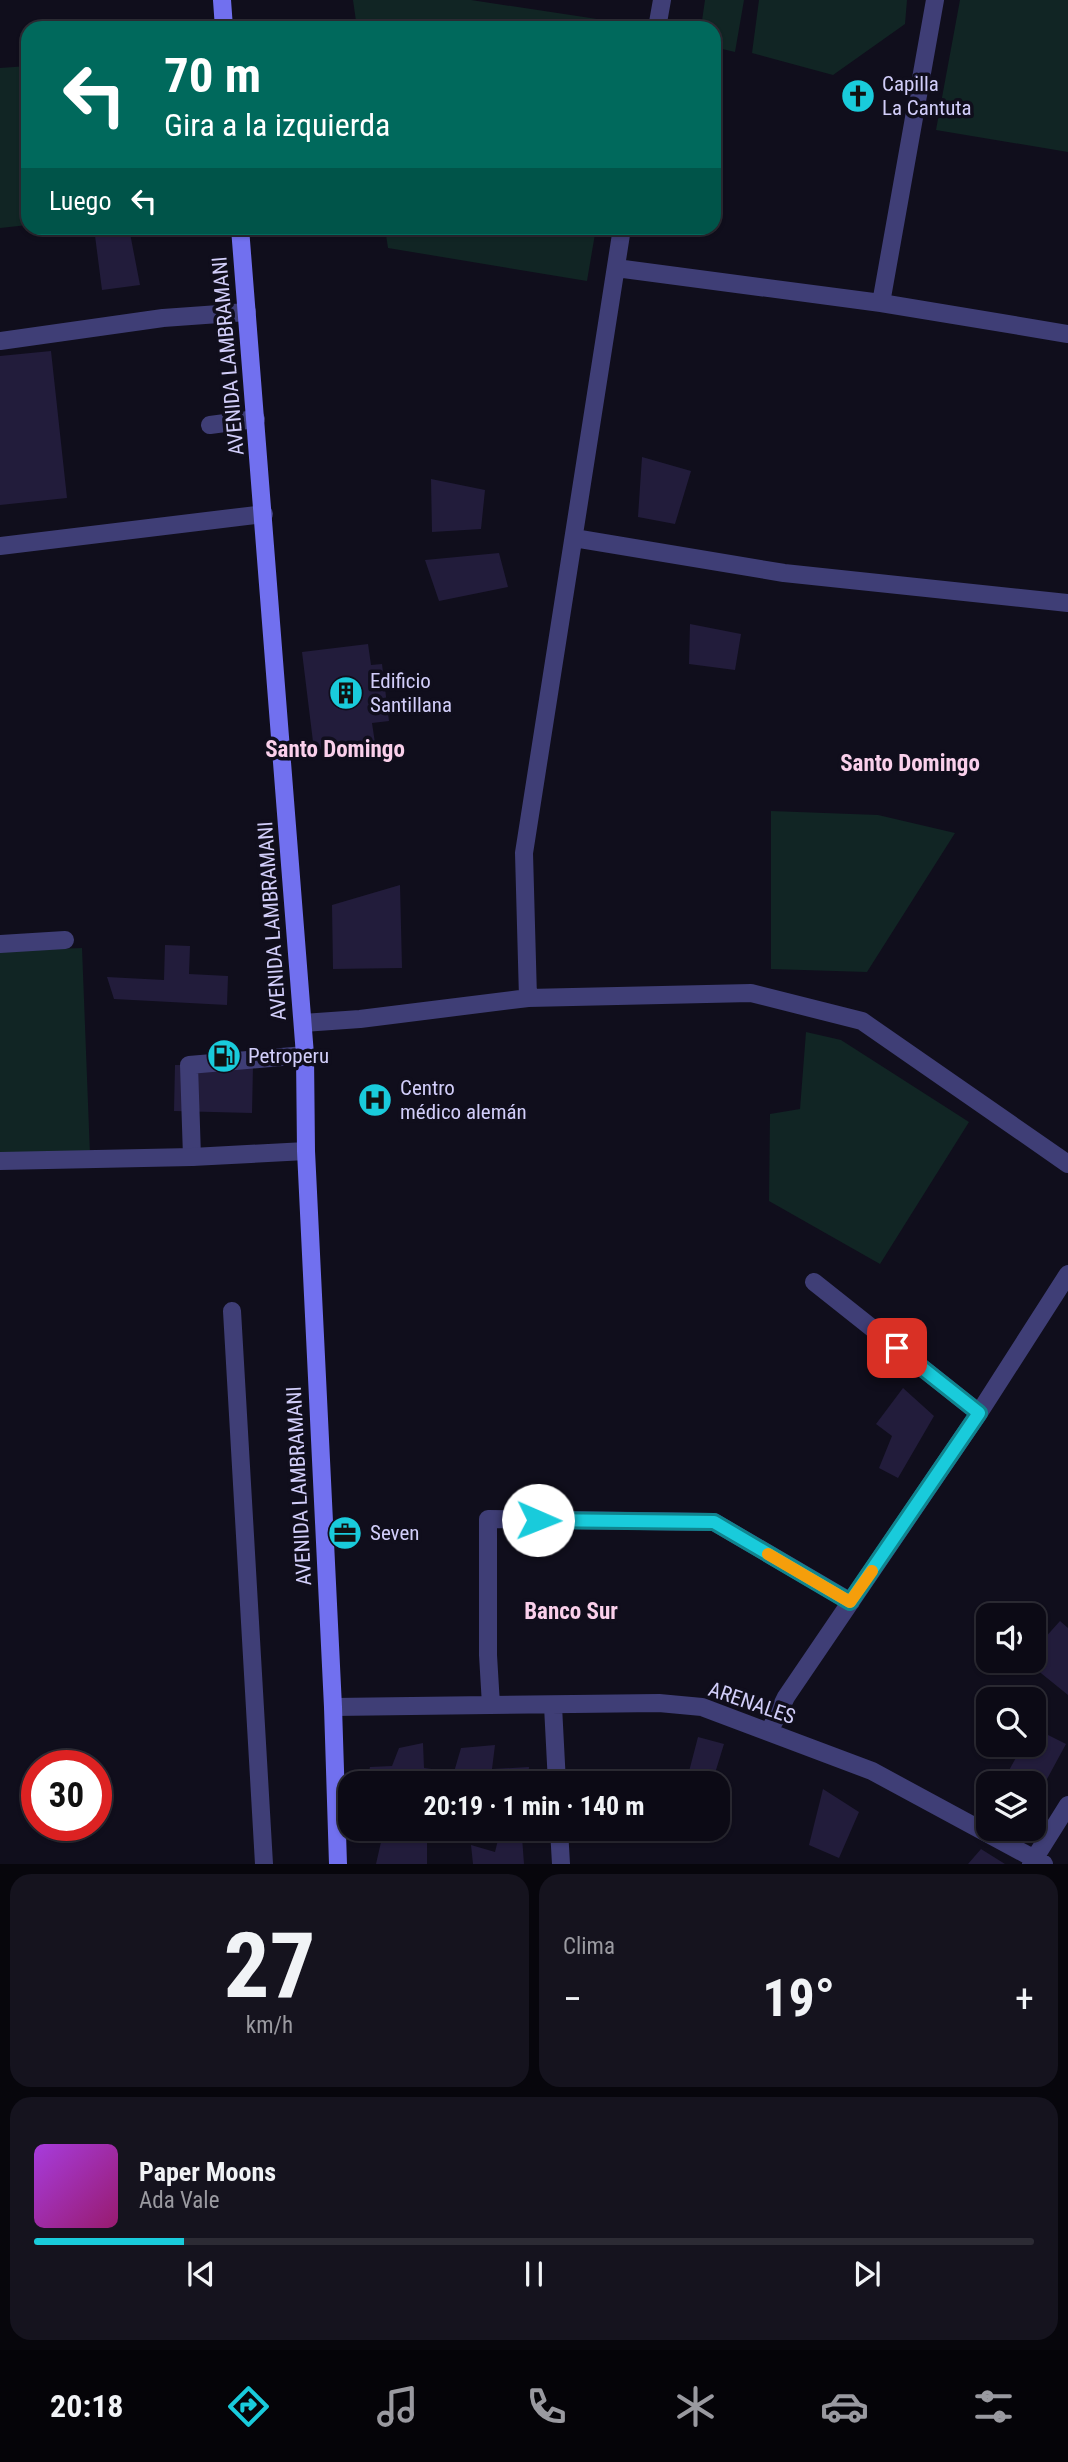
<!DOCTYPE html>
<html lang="es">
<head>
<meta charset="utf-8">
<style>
  :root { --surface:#0c0a15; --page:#15131e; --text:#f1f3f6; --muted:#9a9aa0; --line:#2c2b34; --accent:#19cbdb }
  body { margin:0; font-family:"Roboto Condensed",sans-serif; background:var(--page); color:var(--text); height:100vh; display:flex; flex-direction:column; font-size:26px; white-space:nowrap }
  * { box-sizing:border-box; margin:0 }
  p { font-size:23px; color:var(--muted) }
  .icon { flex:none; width:38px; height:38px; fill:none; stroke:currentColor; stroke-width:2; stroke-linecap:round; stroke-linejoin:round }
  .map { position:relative; height:1864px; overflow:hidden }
  .panel { display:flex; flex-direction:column; gap:10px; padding:10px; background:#07060c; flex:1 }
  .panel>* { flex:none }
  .hud { position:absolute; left:21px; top:21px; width:700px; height:214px; border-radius:21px; box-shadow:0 2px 5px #0004,0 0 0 2px var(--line); background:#00695c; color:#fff; overflow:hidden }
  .buttons { position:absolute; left:976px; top:1603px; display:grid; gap:14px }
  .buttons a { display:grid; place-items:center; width:70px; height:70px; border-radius:14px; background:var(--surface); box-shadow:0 2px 5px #0004,0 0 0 2px var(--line); font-size:35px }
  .speed { position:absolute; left:21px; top:1750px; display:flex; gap:14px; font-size:35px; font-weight:700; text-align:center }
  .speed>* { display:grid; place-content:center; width:91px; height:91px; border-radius:50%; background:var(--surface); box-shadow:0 2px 5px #0004,0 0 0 2px var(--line); line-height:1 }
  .speed .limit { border:10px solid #d22; background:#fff; color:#111 }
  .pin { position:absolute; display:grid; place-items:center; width:60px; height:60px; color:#fff; margin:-30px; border-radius:14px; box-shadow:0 4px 10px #0006 }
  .me { position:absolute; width:77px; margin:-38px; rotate:91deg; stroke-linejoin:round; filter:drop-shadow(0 0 5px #0008) }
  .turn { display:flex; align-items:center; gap:24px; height:147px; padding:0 28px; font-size:32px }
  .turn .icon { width:91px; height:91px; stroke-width:2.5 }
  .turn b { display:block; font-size:49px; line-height:60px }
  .then { display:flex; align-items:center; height:66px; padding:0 28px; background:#0003; gap:14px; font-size:26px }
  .big { font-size:52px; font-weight:700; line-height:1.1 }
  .panel .tile { flex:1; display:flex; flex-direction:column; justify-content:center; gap:10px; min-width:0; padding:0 24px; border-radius:21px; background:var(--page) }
  .panel .dial { align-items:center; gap:0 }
  .dial b { font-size:91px; line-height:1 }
  .song { display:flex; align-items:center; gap:21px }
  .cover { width:84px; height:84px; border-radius:10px; background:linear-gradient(135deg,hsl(280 70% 55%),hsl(320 70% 35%)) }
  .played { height:7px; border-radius:4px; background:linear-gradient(90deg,var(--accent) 15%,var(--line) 15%) }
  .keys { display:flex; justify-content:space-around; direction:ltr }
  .heat { display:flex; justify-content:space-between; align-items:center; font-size:38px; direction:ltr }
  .panel .tiles { flex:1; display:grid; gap:10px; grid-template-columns:1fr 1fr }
  .tile:last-child { grid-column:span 2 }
  .trip { position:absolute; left:338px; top:1771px; width:392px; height:70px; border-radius:21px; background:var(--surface); box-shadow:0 2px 5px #0004,0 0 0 2px var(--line); font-weight:700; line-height:70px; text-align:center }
  .dock { display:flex; height:112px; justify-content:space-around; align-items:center; background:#050408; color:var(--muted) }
  .dock .icon { width:49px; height:49px }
  .dock .selected { color:var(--accent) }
  .dock b { font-size:32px; color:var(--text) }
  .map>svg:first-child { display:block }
  .green { fill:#112524 }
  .building { fill:#221c3b }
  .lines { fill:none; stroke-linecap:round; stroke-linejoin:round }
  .service { stroke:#3f3e76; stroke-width:18 }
  .minor { stroke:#3f3e76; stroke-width:18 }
  .secondary { stroke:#7170ef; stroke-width:18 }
  .route-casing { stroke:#10848e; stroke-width:18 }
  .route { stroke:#19cbdb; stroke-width:12 }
  .slow { stroke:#f59e0b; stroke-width:12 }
  .labels { text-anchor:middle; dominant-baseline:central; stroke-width:7; stroke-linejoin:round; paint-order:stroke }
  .poi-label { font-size:21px; fill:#d2cefa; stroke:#100e1c; text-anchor:start }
  .street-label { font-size:21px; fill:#d2cefa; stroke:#100e1c }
  .neighbourhood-label { font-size:23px; font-weight:bold; fill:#fad0eb; stroke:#100e1c }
</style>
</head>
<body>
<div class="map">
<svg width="1068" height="1864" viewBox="0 0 1068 1864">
  <rect width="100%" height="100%" fill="#100e1c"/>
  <path class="green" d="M 353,0 L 471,0 L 630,24 L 630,28 L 357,28 Z
    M 705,0 L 744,0 L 735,52 L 714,47 L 714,28 L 701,28 Z
    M 759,0 L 907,0 L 905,24 L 833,75 L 752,53 Z
    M 960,0 L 1068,0 L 1068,152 L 936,130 Z
    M 28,66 L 28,225 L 0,228 L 0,68 Z
    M 385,228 L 596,228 L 587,281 L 388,248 Z
    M 771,811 L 878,815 L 955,833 L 867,972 L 771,969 Z
    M 82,948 L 90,1155 L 0,1156 L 0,951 Z
    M 806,1032 L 841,1040 L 969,1122 L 880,1264 L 769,1201 L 770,1114 L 800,1109 Z"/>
  <path class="building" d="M 94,228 L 129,228 L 140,285 L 102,290 Z
    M 51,351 L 67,498 L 0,505 L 0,356 Z
    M 642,457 L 691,471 L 675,524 L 638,517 Z
    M 431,479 L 485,490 L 481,529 L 432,532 Z
    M 499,553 L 508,587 L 439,601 L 425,560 Z
    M 690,624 L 741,634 L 735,670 L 689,664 Z
    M 368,644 L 371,665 L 382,664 L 389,721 L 372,723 L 375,743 L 314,750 L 302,652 Z
    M 400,885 L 402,968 L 333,969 L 332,905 Z
    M 165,945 L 190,946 L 189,974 L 228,976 L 227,1005 L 114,999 L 107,977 L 164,980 Z
    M 175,1065 L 253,1066 L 252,1113 L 174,1111 Z
    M 903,1388 L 934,1416 L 898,1478 L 879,1468 L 892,1436 L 876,1424 Z
    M 1060,1621 L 1068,1628 L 1068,1695 L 1026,1661 L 1034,1661 L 1034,1650 Z
    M 1034,1728 L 1066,1744 L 1034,1803 L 1034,1783 L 1002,1783 L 1023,1745 L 1034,1745 Z
    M 698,1737 L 724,1744 L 712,1783 L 686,1783 Z
    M 423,1743 L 424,1768 L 454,1772 L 461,1748 L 495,1745 L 492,1769 L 529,1767 L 528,1783 L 366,1783 L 370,1767 L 392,1766 L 399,1748 Z
    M 823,1789 L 859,1812 L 839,1858 L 809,1845 Z
    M 499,1836 L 522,1837 L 524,1864 L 473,1864 L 471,1845 L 495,1852 Z
    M 427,1841 L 427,1864 L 376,1864 L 381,1842 Z
    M 981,1849 L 1005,1864 L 968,1864 Z"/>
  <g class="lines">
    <path class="service" d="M 210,425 L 256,419
      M 192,1157 L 189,1065 L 305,1055"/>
    <path class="minor" d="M 657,28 L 662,0
      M 616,268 L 881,303 L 1068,334
      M 881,303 L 935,0
      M 0,341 L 163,318 L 247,312
      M 574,538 L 784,573 L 1068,603
      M 0,546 L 264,514
      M 0,944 L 65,940
      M 528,998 L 524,853 L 622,228
      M 303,1023 L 360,1019 L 528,998 L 751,993 L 862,1021 L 1068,1164
      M 0,1161 L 192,1157 L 306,1151
      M 814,1282 L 979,1413
      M 232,1311 L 264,1864
      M 491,1705 L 488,1655 L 488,1519 L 714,1522 L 851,1602
      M 553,1706 L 557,1783
      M 333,1707 L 659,1703 L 702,1707 L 872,1771 L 1044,1864
      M 769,1732 L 786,1697 L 979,1413 L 1068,1274
      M 559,1829 L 561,1864
      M 1031,1864 L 1068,1805"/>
    <path class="secondary" d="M 222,0 L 224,28
      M 240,228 L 305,1055 L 306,1151 L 333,1707 L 338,1864"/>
  </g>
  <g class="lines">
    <g class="route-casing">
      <path id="route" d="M 538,1520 L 714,1522 L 850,1602 L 979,1413 L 897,1348"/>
    </g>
    <use href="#route" class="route"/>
    <path class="slow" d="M 768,1554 L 850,1602 L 872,1571"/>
  </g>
  <defs>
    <g id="church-disc" transform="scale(1.75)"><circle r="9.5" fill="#19cbdb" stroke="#100e1c"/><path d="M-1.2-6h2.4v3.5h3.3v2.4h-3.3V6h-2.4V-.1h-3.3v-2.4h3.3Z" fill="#111"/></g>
    <g id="building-disc" transform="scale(1.75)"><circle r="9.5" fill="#19cbdb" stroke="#100e1c"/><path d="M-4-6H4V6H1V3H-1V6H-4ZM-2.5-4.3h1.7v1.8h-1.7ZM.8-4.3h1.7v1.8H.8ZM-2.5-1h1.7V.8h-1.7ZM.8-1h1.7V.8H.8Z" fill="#111"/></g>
    <g id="fuel-disc" transform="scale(1.75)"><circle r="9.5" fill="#19cbdb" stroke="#100e1c"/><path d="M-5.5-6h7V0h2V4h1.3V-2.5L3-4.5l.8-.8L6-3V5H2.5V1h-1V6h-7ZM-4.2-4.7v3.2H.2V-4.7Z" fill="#111"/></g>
    <g id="hospital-disc" transform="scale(1.75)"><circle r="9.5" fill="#19cbdb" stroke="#100e1c"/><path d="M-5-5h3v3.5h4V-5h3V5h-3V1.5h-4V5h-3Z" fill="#111"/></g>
    <g id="office-disc" transform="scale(1.75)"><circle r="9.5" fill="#19cbdb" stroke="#100e1c"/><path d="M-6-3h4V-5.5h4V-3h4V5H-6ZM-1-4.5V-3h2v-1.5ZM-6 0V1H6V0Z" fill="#111"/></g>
  </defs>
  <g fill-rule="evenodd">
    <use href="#church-disc" x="858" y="96"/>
    <use href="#building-disc" x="346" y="693"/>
    <use href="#fuel-disc" x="224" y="1056"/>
    <use href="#hospital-disc" x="375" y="1100"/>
    <use href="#office-disc" x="345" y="1533"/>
  </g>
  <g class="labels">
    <g class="poi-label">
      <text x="882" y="84">Capilla<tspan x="882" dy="24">La Cantuta</tspan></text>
      <text x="370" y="681">Edificio<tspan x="370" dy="24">Santillana</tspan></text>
      <text x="248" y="1056">Petroperu</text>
      <text x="400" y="1088">Centro<tspan x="400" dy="24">médico alemán</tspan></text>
      <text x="370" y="1533">Seven</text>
    </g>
    <g class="street-label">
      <text transform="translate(228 356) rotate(-95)">AVENIDA LAMBRAMANI</text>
      <text transform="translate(272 921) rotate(-94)">AVENIDA LAMBRAMANI</text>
      <text transform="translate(299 1486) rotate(-93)">AVENIDA LAMBRAMANI</text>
      <text transform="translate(752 1703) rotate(19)">ARENALES</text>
    </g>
    <g class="neighbourhood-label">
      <text x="335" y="749">Santo Domingo</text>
      <text x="910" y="763">Santo Domingo</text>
      <text x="571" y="1611">Banco Sur</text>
    </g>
  </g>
</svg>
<div class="buttons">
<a><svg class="icon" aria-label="sound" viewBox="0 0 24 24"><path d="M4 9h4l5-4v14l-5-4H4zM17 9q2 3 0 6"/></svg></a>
<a><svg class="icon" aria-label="search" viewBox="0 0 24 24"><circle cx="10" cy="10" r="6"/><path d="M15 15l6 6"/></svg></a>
<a><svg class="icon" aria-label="layers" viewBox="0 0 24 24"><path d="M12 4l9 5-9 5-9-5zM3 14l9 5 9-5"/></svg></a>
</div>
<div class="speed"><div class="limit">30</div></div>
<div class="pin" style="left:897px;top:1348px;background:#d93025"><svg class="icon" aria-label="arrive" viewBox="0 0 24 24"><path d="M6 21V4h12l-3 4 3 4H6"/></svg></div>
<svg class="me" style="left:538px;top:1520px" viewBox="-20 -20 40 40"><circle r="19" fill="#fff"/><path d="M0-13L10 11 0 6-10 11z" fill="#19cbdb"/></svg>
<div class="trip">20:19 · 1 min · 140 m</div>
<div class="hud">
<div class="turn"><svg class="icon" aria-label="left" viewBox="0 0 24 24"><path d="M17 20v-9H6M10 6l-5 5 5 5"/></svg><div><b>70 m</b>Gira a la izquierda</div></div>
<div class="then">Luego<svg class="icon" aria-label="left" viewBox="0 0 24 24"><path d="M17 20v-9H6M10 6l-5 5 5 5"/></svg></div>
</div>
</div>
<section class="panel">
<div class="tiles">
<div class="tile dial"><b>27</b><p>km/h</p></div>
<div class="tile"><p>Clima</p>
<div class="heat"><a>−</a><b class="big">19°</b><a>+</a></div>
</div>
<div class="tile">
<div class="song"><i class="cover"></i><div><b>Paper Moons</b><p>Ada Vale</p></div></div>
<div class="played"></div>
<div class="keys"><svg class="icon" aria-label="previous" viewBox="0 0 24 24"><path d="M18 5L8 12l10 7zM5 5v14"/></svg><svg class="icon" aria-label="pause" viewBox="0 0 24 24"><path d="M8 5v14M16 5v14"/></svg><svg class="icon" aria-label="next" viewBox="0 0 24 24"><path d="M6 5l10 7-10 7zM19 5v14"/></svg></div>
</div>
</div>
</section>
<nav class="dock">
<b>20:18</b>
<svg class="icon selected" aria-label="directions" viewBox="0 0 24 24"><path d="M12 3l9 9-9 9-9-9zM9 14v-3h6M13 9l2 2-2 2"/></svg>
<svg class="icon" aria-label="music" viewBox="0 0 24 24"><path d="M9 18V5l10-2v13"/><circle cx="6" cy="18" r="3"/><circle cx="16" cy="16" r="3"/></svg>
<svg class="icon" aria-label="phone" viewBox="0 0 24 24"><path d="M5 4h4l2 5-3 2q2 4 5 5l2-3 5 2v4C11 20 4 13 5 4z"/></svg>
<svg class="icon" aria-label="climate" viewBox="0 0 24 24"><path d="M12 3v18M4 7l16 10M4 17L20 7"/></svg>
<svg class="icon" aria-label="car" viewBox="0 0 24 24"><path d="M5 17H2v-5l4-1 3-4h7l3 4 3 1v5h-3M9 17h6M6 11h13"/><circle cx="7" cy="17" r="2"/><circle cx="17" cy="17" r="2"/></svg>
<svg class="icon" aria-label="filters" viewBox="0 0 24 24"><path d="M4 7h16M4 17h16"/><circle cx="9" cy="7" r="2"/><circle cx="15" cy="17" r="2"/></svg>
</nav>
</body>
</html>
